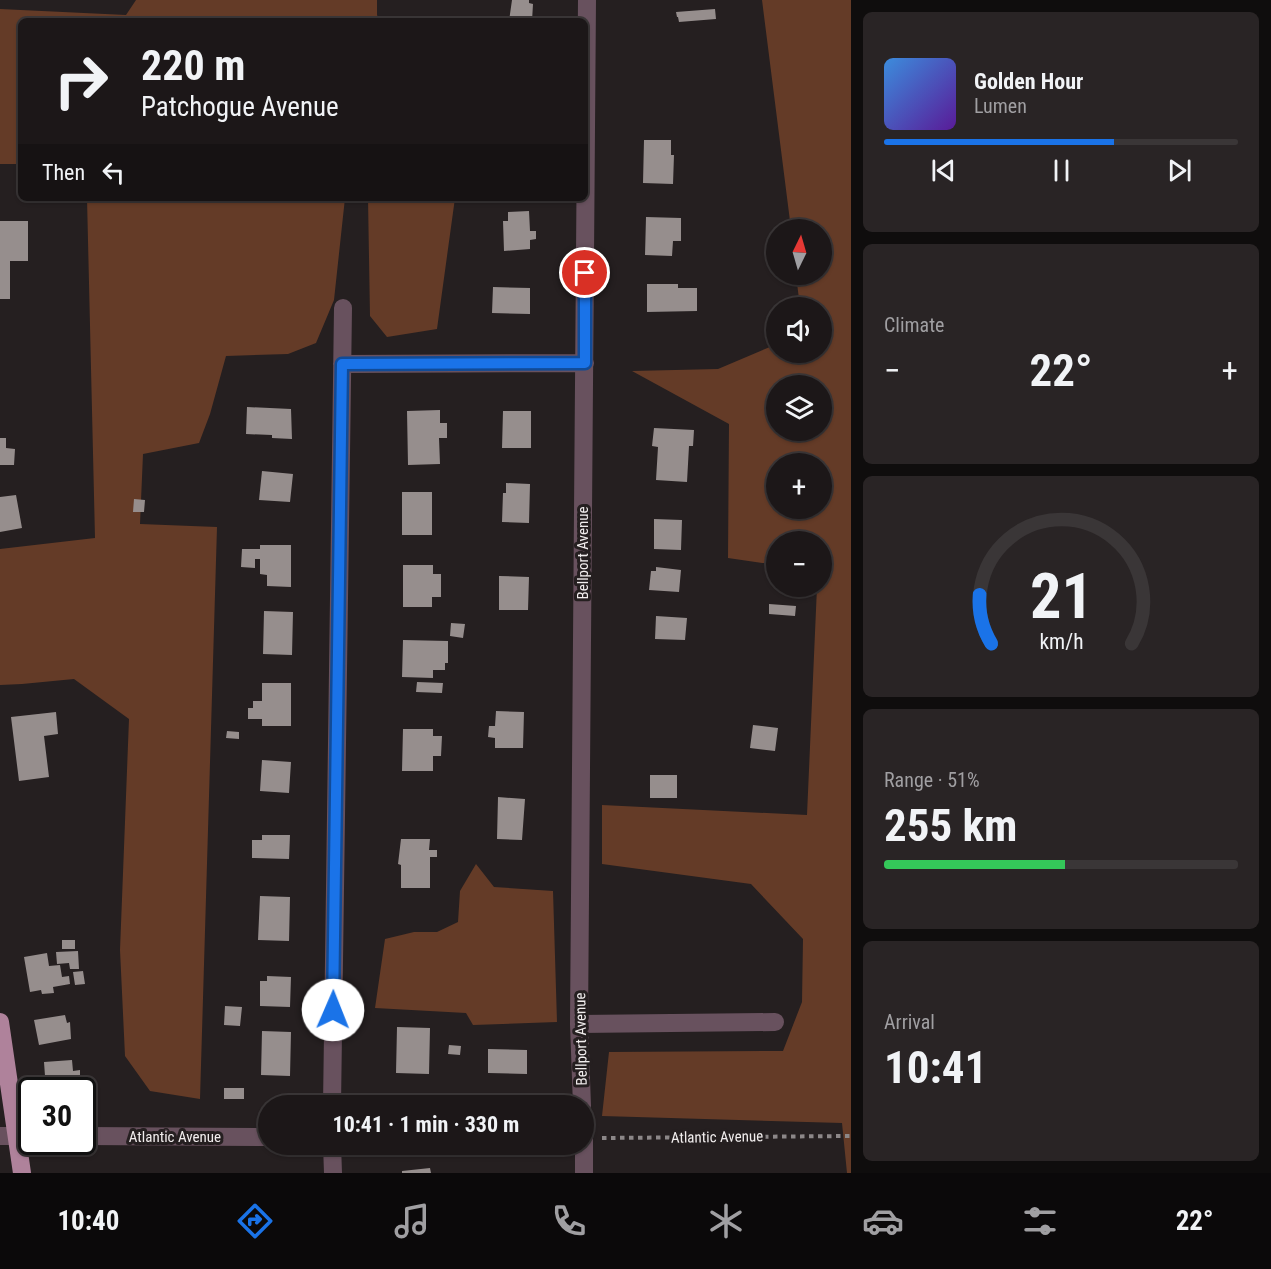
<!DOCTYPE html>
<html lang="en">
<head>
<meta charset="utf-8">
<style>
  :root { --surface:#1c1718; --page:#292425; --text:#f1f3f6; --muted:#a09fa2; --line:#3a3637; --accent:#1a73e8 }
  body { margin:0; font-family:"Roboto Condensed",sans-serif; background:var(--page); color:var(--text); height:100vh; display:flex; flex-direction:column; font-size:22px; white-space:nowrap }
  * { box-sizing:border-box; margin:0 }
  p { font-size:20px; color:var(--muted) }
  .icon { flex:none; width:33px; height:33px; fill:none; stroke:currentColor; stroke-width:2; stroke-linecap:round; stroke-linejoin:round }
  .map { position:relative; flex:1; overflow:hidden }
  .side { display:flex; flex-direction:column; gap:12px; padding:12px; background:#0f0d0d; width:420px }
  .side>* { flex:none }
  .top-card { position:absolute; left:18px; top:18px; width:570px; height:183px; border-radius:9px; box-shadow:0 2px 4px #0004,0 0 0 2px var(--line); background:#1c1718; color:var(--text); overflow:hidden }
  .needle { width:39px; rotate:5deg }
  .buttons { position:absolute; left:766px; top:219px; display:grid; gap:12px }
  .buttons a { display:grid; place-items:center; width:66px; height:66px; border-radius:50%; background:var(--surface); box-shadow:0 2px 4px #0004,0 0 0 2px var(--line); font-size:30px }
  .speed { position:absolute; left:18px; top:1077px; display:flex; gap:12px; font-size:30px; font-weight:700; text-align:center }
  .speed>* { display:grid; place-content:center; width:78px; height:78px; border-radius:50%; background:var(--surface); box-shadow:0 2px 4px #0004,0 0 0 2px var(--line); line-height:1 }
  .speed .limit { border:3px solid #111; border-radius:9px; background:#fff; color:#111 }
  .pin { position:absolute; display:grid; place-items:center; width:51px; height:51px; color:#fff; margin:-26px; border:3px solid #fff; border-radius:50%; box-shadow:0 2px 6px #0007 }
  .me { position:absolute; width:66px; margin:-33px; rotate:1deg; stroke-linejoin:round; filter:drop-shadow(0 0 4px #0008) }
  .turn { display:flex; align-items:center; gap:21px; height:126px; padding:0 24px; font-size:27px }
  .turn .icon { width:78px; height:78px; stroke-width:2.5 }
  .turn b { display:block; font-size:42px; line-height:51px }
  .then { display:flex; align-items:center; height:57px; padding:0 24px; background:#0003; gap:12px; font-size:22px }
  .big { font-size:45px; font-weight:700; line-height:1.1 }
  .side .tile { flex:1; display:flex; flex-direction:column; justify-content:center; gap:9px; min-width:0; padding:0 21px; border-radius:9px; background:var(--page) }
  .side .dial { align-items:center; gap:0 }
  .dial svg { height:156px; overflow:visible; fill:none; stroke:var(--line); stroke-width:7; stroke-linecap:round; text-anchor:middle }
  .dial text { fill:var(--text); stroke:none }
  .song { display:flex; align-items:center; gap:18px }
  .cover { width:72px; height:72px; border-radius:9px; background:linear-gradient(135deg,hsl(210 70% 55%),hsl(270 70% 35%)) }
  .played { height:6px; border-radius:3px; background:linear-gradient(90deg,var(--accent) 65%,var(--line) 65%) }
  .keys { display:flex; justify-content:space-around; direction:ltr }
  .heat { display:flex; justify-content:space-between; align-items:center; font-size:33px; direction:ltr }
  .charge { height:9px; border-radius:4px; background:linear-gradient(90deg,#34c759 51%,var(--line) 0) }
  .trip { position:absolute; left:258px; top:1095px; width:336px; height:60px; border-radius:30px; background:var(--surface); box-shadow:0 2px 4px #0004,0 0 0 2px var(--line); font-weight:700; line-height:60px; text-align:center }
  .menu { display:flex; height:96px; justify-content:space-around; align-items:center; background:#0b090a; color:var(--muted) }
  .menu .icon { width:42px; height:42px }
  .menu .selected { color:var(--accent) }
  .menu b { font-size:27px; color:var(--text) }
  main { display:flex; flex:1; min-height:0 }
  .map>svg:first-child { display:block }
  .green { fill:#643b27; fill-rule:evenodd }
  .building { fill:#968e8d }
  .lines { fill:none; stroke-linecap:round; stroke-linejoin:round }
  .path { stroke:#8c8788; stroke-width:4; stroke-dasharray:4.5 4.5; stroke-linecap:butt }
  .minor { stroke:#68515e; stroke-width:18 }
  .major { stroke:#af829b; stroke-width:18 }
  .route-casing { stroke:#114b97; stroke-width:15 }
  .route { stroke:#1a73e8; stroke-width:10 }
  .labels { text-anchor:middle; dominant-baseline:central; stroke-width:6; stroke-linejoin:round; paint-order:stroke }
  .street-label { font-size:15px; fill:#f1eded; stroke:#251f20 }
</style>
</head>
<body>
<main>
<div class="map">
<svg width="851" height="1173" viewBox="0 0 851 1173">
  <rect width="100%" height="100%" fill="#251f20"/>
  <path class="green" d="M 136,0 L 377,0 L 377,15 L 380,21 L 21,21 L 21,164 L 0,164 L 0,9 L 126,15 Z
    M 762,0 L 851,0 L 851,1173 L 847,1173 L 842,1123 L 602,1116 L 609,1052 L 783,1051 L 802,1002 L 803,939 L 751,884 L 602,864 L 602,805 L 807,815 L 817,587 L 822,586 L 822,542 L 777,542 L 777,565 L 728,558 L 729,424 L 632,371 L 718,369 L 777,344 L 777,352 L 822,352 L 822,308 L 800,307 L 796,275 L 822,274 L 822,230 L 791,229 ZM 777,386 L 822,386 L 822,430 L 777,430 ZM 777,464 L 822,464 L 822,508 L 777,508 Z
    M 87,198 L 345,198 L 334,300 L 316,343 L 288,354 L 226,356 L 210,414 L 199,443 L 143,454 L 140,524 L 217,527 L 200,1099 L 150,1091 L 125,1056 L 120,950 L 129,719 L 74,679 L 22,684 L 0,685 L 0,549 L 95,538 Z
    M 368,198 L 455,198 L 437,329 L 387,337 L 370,316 Z
    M 476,864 L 494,887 L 553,891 L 557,1022 L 473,1025 L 466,1013 L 375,1008 L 385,939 L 414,932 L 437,932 L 458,922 L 460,891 Z"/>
  <path class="building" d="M 512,0 L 529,0 L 529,3 L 533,4 L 532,21 L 509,21 Z
    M 715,9 L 716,19 L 679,22 L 678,17 L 677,17 L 676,12 Z
    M 644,140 L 671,140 L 671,155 L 674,155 L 673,184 L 643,183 Z
    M 529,211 L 530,231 L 536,231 L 536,239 L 530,240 L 530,249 L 504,251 L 503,221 L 508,221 L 508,212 Z
    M 646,217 L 681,218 L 681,241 L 673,241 L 672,256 L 645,255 Z
    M 0,221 L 28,221 L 28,261 L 10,261 L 10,299 L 0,299 Z
    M 647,284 L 678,284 L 678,288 L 697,288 L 697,311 L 647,312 Z
    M 493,287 L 530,288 L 530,314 L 492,313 Z
    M 247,407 L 291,409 L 292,439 L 272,438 L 272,435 L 246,434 Z
    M 440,410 L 440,423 L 447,423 L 447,438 L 439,438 L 440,464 L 408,465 L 407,411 Z
    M 503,411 L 531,411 L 531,448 L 502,448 Z
    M 654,428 L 694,430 L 693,446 L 689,446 L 687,482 L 656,480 L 658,447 L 652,446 Z
    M 0,438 L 6,438 L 6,448 L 15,449 L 14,465 L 0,465 Z
    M 262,471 L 293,474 L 290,502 L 259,500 Z
    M 506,483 L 530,484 L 529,523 L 502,522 L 503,493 L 506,493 Z
    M 402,492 L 432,492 L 432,535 L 402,535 Z
    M 16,495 L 22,528 L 0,532 L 0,497 Z
    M 134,499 L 145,500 L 144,512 L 133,512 Z
    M 654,519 L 682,520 L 681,550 L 654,549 Z
    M 260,545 L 291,545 L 291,587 L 267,586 L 267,575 L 260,574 L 260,559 L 255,559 L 255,568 L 241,567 L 242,549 L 260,549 Z
    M 403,565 L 433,565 L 433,574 L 441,574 L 441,597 L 432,597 L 432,607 L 403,607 Z
    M 656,567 L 681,570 L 679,592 L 649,590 L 651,571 L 656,571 Z
    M 499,576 L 529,577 L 528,610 L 499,610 Z
    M 769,604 L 796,606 L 795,616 L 769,614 Z
    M 264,611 L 293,612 L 292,655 L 263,654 Z
    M 656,616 L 687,618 L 685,640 L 655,639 Z
    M 451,623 L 465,624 L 463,638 L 450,636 Z
    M 403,640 L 448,641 L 448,663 L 445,663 L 445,670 L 433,670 L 433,678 L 402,677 Z
    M 417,682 L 443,683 L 442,693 L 416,692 Z
    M 262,683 L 291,683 L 291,726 L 262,726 L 262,719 L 248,719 L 248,708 L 253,708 L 253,701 L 262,701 Z
    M 496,711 L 524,712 L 523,748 L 495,748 L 495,738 L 488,737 L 489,726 L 495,726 Z
    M 56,712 L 58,734 L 44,736 L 49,777 L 19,781 L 11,717 Z
    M 753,725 L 778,728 L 775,751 L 750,748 Z
    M 403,729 L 433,729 L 433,736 L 442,736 L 441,756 L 433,756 L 433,771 L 402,771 Z
    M 227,731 L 239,732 L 239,739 L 226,738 Z
    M 262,760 L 291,762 L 289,793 L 260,791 Z
    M 650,775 L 677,775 L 677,798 L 650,798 Z
    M 498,797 L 525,799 L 522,840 L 497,839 Z
    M 262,835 L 290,835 L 289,859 L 252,858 L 252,840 L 262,840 Z
    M 401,839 L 430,839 L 429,850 L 437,850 L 437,857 L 430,857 L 430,888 L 401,888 L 401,865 L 398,864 Z
    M 260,896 L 290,897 L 289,941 L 258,940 Z
    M 62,940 L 75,940 L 75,949 L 62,949 Z
    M 78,951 L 79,969 L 70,969 L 69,963 L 57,964 L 56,952 Z
    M 47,953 L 49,966 L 60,965 L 62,977 L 69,976 L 70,984 L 53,987 L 54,993 L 42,994 L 41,990 L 30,992 L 24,957 Z
    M 83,971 L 85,984 L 75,985 L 73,972 Z
    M 267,976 L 291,977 L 290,1007 L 260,1006 L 260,981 L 267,981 Z
    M 225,1006 L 242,1007 L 240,1026 L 224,1025 Z
    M 65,1015 L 67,1023 L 70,1022 L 71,1039 L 39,1045 L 34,1020 Z
    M 397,1027 L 430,1028 L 429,1074 L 396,1073 Z
    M 262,1031 L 291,1032 L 290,1076 L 261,1075 Z
    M 449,1045 L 461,1046 L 460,1055 L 448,1054 Z
    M 488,1049 L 527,1050 L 527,1074 L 488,1073 Z
    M 72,1060 L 73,1071 L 80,1070 L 80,1078 L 72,1078 L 73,1090 L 46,1090 L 44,1062 Z
    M 224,1088 L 244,1088 L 244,1099 L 224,1099 Z
    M 430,1168 L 431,1173 L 402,1173 L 402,1171 Z"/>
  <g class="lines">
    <path class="path" d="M 602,1138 L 851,1136"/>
    <path class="minor" d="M 342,364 L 585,363
      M 579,1024 L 775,1022
      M 332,1106 L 343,308
      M 582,1106 L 579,1024 L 587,0
      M 584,1134 L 584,1173
      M 0,1136 L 32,1136
      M 82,1136 L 268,1137
      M 332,1144 L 333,1173"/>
    <path class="major" d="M 0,1022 L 22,1173"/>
  </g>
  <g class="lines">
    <g class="route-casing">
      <path id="route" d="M 333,1010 L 342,364 L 585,363 L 585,273"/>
    </g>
    <use href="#route" class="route"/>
  </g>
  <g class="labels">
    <g class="street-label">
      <text transform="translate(583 553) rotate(-90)">Bellport Avenue</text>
      <text transform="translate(581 1039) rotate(-91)">Bellport Avenue</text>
      <text x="175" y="1137">Atlantic Avenue</text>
      <text transform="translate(717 1137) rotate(-1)">Atlantic Avenue</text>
    </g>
  </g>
</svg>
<div class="buttons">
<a><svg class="needle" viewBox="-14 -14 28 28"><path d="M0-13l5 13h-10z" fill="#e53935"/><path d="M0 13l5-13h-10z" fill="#a09fa2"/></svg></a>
<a><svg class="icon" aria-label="sound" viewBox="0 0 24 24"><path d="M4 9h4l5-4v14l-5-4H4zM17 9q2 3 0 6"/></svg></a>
<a><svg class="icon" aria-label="layers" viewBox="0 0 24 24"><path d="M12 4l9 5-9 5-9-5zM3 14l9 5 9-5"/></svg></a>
<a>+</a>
<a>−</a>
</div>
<div class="speed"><div class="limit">30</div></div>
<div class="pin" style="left:585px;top:273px;background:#d93025"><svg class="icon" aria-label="arrive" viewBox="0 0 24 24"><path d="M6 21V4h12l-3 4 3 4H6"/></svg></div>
<svg class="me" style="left:333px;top:1010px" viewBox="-20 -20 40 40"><circle r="19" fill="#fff"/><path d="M0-13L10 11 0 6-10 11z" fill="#1a73e8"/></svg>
<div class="trip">10:41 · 1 min · 330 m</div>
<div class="top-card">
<div class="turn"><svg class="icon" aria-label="right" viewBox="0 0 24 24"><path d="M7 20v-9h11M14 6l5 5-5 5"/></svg><div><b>220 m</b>Patchogue Avenue</div></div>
<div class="then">Then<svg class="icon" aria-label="left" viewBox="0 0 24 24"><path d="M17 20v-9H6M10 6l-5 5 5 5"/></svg></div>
</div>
</div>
<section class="side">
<div class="tile">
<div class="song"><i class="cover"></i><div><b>Golden Hour</b><p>Lumen</p></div></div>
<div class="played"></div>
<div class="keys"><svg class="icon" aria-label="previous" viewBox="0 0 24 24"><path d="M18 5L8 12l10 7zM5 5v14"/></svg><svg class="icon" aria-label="pause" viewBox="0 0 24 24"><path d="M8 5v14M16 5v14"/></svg><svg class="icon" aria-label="next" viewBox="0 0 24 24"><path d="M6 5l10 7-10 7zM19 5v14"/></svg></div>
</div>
<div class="tile"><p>Climate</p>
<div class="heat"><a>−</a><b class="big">22°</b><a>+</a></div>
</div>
<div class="tile dial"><svg viewBox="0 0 100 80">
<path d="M14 69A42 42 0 1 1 86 69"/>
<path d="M14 69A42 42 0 0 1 8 44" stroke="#1a73e8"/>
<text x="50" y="56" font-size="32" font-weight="700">21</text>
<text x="50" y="72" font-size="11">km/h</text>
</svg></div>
<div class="tile"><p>Range · 51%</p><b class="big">255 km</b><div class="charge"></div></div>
<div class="tile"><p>Arrival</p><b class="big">10:41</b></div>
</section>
</main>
<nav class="menu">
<b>10:40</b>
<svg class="icon selected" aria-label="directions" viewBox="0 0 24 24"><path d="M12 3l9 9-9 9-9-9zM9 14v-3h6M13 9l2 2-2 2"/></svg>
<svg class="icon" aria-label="music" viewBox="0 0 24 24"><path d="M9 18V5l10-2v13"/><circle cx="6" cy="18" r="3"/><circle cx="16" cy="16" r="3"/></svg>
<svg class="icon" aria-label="phone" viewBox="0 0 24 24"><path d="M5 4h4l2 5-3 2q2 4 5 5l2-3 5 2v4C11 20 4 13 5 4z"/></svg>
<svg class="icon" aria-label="climate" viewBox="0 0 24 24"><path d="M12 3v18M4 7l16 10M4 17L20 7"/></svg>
<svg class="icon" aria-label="car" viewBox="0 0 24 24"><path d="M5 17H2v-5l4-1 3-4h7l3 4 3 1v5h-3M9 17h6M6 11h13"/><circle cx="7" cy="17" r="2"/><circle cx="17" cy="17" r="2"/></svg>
<svg class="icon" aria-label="filters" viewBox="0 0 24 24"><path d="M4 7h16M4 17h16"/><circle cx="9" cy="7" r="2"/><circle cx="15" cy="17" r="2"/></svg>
<b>22°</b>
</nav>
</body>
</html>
